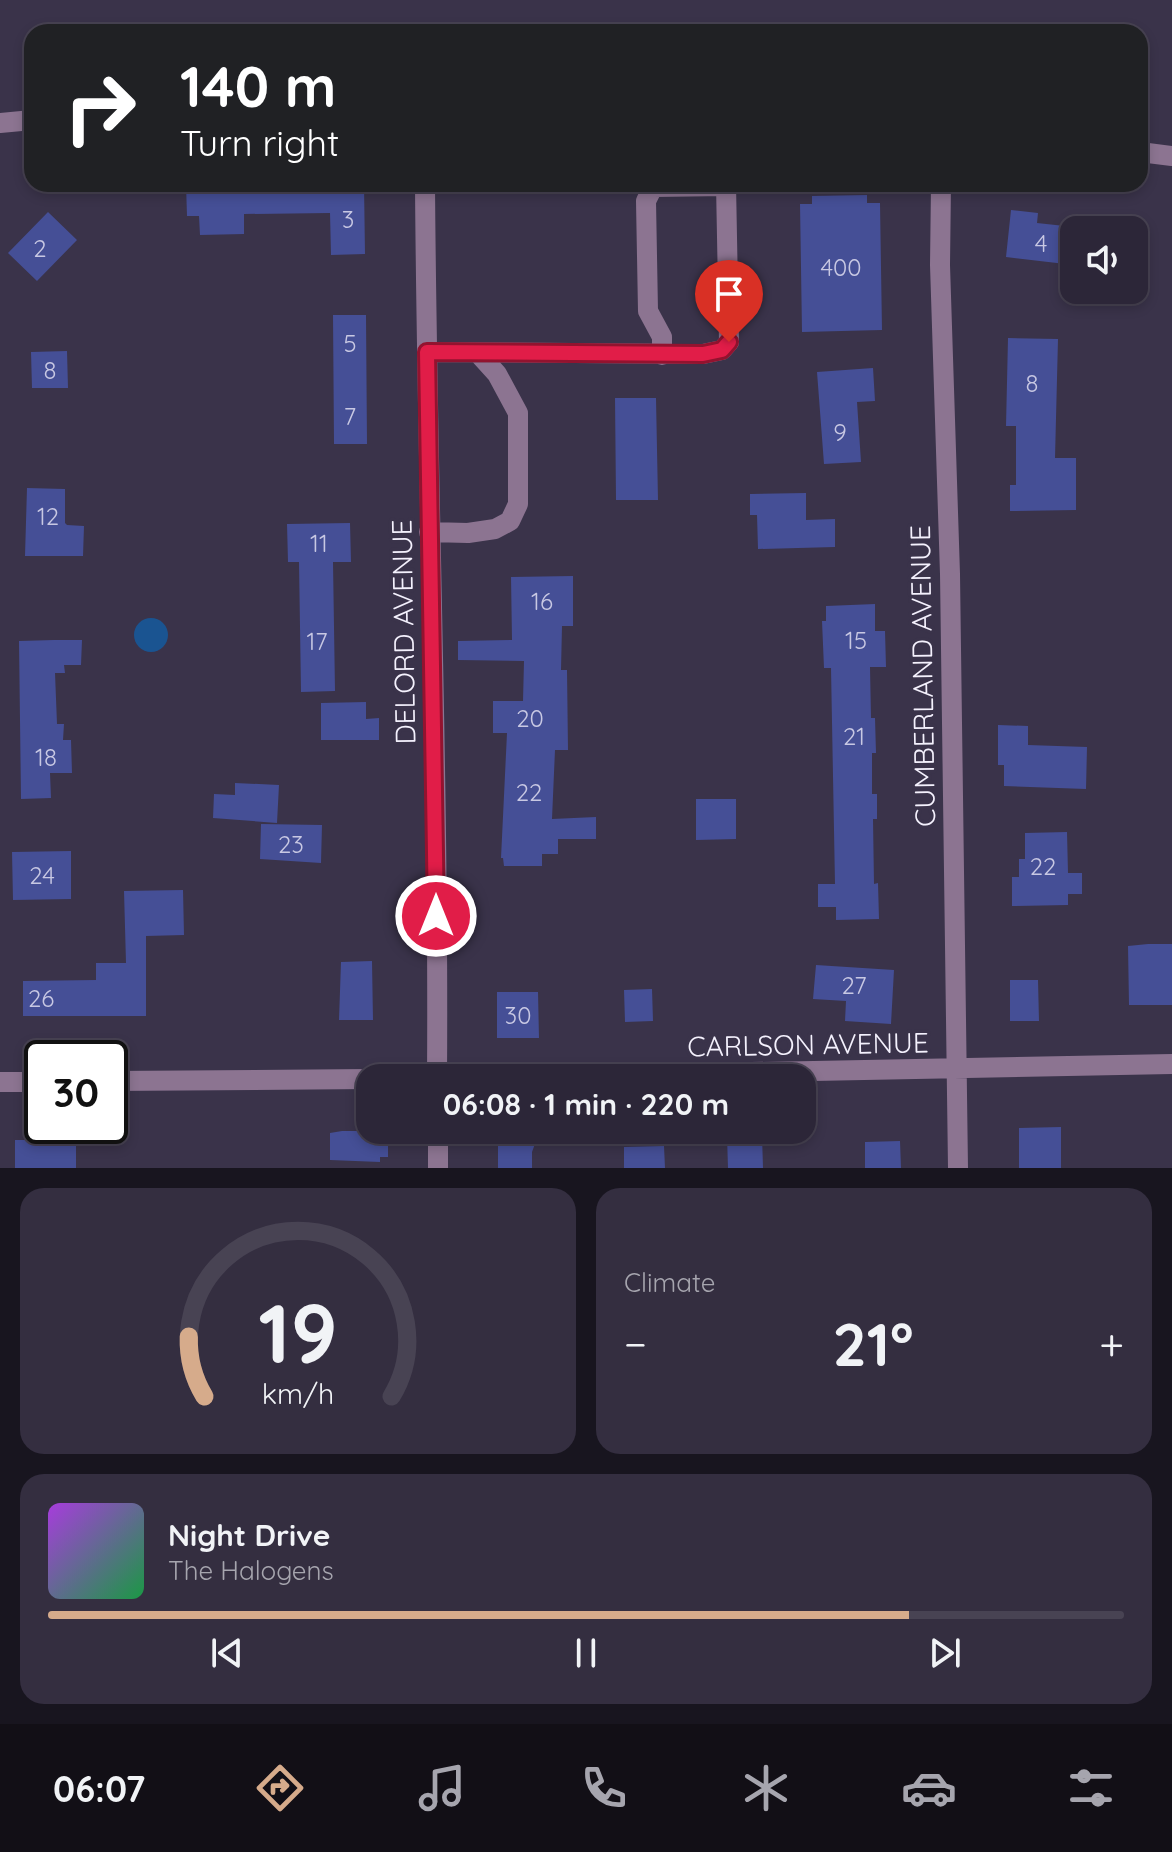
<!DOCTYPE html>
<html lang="en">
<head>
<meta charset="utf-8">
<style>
  :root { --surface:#2c2638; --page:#342e40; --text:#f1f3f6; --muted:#a6a5ae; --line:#484353; --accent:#d6ab8b }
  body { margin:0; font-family:Quicksand,sans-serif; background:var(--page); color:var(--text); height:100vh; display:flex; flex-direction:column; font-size:30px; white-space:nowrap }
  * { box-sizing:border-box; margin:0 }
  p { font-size:26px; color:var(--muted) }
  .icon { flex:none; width:44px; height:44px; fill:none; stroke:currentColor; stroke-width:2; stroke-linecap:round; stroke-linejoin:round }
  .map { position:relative; height:1168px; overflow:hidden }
  .side { display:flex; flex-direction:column; gap:20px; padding:20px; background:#18151f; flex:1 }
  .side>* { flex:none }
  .hud { position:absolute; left:24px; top:24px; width:1124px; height:168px; border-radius:24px; box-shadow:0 4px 12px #0003,0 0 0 2px var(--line); background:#202124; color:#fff; overflow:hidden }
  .tools { position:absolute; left:1060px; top:216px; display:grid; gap:16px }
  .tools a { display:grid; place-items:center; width:88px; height:88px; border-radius:16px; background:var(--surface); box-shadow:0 4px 12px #0003,0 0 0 2px var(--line); font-size:40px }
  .speed { position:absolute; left:24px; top:1040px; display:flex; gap:16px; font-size:40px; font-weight:700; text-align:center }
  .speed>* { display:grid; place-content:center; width:104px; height:104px; border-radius:50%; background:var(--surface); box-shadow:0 4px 12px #0003,0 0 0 2px var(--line); line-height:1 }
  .speed .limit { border:4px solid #111; border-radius:12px; background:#fff; color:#111 }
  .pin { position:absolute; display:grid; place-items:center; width:68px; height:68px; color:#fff; margin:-82px -34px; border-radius:50% 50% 50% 0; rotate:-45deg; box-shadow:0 0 8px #0007 }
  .pin .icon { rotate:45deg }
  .me { position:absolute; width:88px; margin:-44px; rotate:0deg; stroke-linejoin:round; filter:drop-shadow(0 0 6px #0008) }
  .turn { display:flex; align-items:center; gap:28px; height:168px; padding:0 24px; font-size:36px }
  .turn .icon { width:104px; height:104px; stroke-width:2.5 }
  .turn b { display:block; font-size:56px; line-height:68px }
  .big { font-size:60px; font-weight:700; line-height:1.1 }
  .side .widget { flex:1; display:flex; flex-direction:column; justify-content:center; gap:12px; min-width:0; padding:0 28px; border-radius:24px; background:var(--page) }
  .side .dial { align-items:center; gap:0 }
  .dial svg { height:208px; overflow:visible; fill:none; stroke:var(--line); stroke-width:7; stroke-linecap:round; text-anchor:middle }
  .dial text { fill:var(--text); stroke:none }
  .song { display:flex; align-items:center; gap:24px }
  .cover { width:96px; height:96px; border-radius:12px; background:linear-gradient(135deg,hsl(280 70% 55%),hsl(140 70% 35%)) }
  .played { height:8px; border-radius:4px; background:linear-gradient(90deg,var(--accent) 80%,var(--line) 80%) }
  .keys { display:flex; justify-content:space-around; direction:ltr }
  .heat { display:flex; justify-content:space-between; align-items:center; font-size:44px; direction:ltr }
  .side .tiles { flex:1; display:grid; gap:20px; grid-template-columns:1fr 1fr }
  .widget:last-child { grid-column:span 2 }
  .trip { position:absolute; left:356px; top:1064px; width:460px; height:80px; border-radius:24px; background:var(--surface); box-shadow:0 4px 12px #0003,0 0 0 2px var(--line); font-weight:700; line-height:80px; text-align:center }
  .dock { display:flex; height:128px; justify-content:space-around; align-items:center; background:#120f16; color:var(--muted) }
  .dock .icon { width:56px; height:56px }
  .dock .on { color:var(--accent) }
  .dock b { font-size:36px; color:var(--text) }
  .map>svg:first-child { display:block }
  .water { fill:#1a5491 }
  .building { fill:#454f96 }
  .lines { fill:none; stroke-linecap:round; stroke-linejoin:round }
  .minor { stroke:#8c7491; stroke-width:20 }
  .route-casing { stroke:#92132f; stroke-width:20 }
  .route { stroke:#e11d48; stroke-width:14 }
  .labels { text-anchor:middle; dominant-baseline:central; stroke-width:7; stroke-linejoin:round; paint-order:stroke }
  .number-label { font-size:24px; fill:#c8c8e3 }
  .street-label { font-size:28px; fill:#f4f1fd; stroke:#3a334a }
</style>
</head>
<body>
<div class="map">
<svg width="1172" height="1168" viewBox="0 0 1172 1168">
  <rect width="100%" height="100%" fill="#3a334a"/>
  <path class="water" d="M134 635a17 17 0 1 1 34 0a17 17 0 1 1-34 0Z"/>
  <path class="building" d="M 186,184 L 364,184 L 365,254 L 331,255 L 330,213 L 244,214 L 244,234 L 200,235 L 199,216 L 187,216 Z
    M 867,195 L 867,203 L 880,203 L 882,330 L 802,332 L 800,204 L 812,204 L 812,196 Z
    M 1011,210 L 1038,213 L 1037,223 L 1074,227 L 1074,265 L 1006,257 Z
    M 48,212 L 77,240 L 37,281 L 8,253 Z
    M 333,315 L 366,315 L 367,444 L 334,444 Z
    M 1008,338 L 1058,339 L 1055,458 L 1076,458 L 1076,510 L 1010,511 L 1010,485 L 1016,485 L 1016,426 L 1006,426 Z
    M 67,351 L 68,388 L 32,388 L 31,352 Z
    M 873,368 L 875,401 L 857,402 L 861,462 L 824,464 L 817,372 Z
    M 615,398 L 656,398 L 658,500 L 616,500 Z
    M 27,488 L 65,489 L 65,523 L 67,525 L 84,526 L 83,556 L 25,556 Z
    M 806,493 L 806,520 L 835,519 L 835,547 L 758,549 L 757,515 L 750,515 L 750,494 Z
    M 350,523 L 351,562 L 333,562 L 335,691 L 301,692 L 299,562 L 288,562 L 287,524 Z
    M 573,576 L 573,626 L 562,626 L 561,670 L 567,670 L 568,750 L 555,750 L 552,819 L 596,817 L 596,839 L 558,839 L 558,854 L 542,854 L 542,866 L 504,866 L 503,858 L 501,858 L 507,733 L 493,733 L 493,701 L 523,701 L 524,661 L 458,660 L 458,641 L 512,640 L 511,577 Z
    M 875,604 L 875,631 L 885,631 L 886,667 L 870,667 L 871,718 L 875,718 L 876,753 L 872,753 L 872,794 L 877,794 L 877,819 L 873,819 L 874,884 L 878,883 L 879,919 L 836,920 L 836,907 L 818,907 L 818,884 L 835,884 L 831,668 L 824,668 L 822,621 L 826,621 L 826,606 Z
    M 54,640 L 82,640 L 81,665 L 64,665 L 65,673 L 55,673 L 57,724 L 64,724 L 63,740 L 71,740 L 72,773 L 50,773 L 51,798 L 21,799 L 19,641 Z
    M 366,702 L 366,719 L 379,718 L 379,740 L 321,740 L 321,703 Z
    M 998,725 L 1028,726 L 1028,745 L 1087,747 L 1086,789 L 1004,786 L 1004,765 L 998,765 Z
    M 235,783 L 279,785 L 277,823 L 213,818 L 214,794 L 235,795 Z
    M 696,799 L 736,799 L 736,839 L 696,840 Z
    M 261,824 L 322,825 L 321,863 L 260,859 Z
    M 1067,832 L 1068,873 L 1082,873 L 1082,894 L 1068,894 L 1068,905 L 1012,906 L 1012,877 L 1019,877 L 1019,859 L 1025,859 L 1025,833 Z
    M 71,851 L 71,899 L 13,900 L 12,852 Z
    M 183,890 L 184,935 L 146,936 L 146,1016 L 23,1016 L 23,981 L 96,980 L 96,963 L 126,963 L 124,891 Z
    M 1148,944 L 1172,944 L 1172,1005 L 1129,1005 L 1128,946 Z
    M 372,961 L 373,1020 L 339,1020 L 341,962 Z
    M 816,965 L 894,970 L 891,1024 L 845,1021 L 846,1001 L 813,999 Z
    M 1010,980 L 1038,980 L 1039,1021 L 1010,1021 Z
    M 652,989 L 653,1021 L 625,1022 L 624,990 Z
    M 497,992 L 538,992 L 539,1038 L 497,1038 Z
    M 1061,1127 L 1061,1168 L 1019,1168 L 1019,1128 Z
    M 342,1131 L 380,1131 L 380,1135 L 388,1135 L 388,1157 L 380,1157 L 380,1162 L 330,1160 L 330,1133 Z
    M 498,1133 L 539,1133 L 532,1152 L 532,1168 L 498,1168 Z
    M 62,1134 L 62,1140 L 76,1139 L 76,1168 L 15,1168 L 15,1140 L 27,1140 L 27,1135 Z
    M 762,1135 L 763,1168 L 728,1168 L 727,1136 Z
    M 900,1141 L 901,1168 L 865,1168 L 865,1142 Z
    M 664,1146 L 665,1168 L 624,1168 L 624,1147 Z"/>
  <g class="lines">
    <path class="minor" d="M 0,123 L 32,120
      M 1140,152 L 1172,156
      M 425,184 C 427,482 439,780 437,1078
      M 941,184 L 940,265 L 950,574 L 958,1168
      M 427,352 L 703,354 L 722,350 L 729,342 L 726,184
      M 662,355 L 662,337 L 648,311 L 646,201 L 653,187 L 726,186
      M 429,532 L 468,533 L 495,529 L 510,521 L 518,504 L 518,413 L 497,374 L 478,353
      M 446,1078 L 1172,1064
      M 110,1081 L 370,1079
      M 0,1082 L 42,1082
      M 438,1130 L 438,1168"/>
  </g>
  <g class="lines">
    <g class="route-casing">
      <path id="route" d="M 436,916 L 427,352 L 703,354 L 722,350 L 729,342"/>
    </g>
    <use href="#route" class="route"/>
  </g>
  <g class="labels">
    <g class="number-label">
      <text x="348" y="219">3</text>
      <text x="1041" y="243">4</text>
      <text x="40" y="248">2</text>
      <text x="841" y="267">400</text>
      <text x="350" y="343">5</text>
      <text x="50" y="370">8</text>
      <text x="1032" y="383">8</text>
      <text x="350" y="416">7</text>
      <text x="840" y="432">9</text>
      <text x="48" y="516">12</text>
      <text x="319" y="543">11</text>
      <text x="542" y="601">16</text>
      <text x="856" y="640">15</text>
      <text x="317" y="641">17</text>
      <text x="530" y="718">20</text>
      <text x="854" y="736">21</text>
      <text x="46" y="757">18</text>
      <text x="529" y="792">22</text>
      <text x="291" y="844">23</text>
      <text x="1043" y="866">22</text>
      <text x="42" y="875">24</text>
      <text x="854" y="985">27</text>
      <text x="41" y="998">26</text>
      <text x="518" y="1015">30</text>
    </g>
    <g class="street-label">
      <text transform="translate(403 632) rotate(-91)">DELORD AVENUE</text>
      <text transform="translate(922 676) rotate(-91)">CUMBERLAND AVENUE</text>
      <text transform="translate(808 1044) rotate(-1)">CARLSON AVENUE</text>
    </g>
  </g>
</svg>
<div class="tools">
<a><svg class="icon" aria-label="sound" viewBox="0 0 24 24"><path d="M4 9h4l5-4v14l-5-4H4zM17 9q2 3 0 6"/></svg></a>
</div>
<div class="speed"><div class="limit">30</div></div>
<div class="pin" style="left:729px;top:342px;background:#d93025"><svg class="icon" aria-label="arrive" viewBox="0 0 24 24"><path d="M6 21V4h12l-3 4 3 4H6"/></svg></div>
<svg class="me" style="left:436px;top:916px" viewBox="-20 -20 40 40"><circle r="17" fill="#e11d48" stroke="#fff" stroke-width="3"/><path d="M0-11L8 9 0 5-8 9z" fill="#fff"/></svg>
<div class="trip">06:08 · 1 min · 220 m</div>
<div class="hud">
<div class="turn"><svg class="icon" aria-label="right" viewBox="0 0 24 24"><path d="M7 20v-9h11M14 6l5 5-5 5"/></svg><div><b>140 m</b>Turn right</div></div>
</div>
</div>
<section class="side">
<div class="tiles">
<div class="widget dial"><svg viewBox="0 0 100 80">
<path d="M14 69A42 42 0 1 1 86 69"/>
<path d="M14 69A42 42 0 0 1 8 46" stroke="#d6ab8b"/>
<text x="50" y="56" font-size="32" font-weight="700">19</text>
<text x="50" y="72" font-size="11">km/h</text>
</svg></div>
<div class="widget"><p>Climate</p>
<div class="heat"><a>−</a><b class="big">21°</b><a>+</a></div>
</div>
<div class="widget">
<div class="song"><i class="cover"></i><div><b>Night Drive</b><p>The Halogens</p></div></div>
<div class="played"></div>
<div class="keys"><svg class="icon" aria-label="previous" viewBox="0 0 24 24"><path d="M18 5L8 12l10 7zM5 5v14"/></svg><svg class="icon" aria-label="pause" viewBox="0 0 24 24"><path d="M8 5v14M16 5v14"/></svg><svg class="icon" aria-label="next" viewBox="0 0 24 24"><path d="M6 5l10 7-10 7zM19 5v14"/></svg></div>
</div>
</div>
</section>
<nav class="dock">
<b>06:07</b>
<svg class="icon on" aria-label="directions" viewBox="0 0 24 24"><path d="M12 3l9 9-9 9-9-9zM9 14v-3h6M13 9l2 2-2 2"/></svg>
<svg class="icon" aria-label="music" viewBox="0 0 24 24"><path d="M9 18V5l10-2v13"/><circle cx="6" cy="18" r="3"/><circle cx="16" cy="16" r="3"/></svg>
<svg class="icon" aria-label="phone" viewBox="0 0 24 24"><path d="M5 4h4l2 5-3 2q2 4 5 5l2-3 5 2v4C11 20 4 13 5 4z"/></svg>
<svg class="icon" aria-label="climate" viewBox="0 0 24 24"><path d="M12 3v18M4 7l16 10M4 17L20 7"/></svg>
<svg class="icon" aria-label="car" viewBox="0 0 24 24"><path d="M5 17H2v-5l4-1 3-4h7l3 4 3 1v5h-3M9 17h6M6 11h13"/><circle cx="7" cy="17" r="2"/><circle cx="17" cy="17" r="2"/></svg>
<svg class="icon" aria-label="filters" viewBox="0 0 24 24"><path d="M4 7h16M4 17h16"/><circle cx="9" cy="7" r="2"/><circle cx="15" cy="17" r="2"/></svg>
</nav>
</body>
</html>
